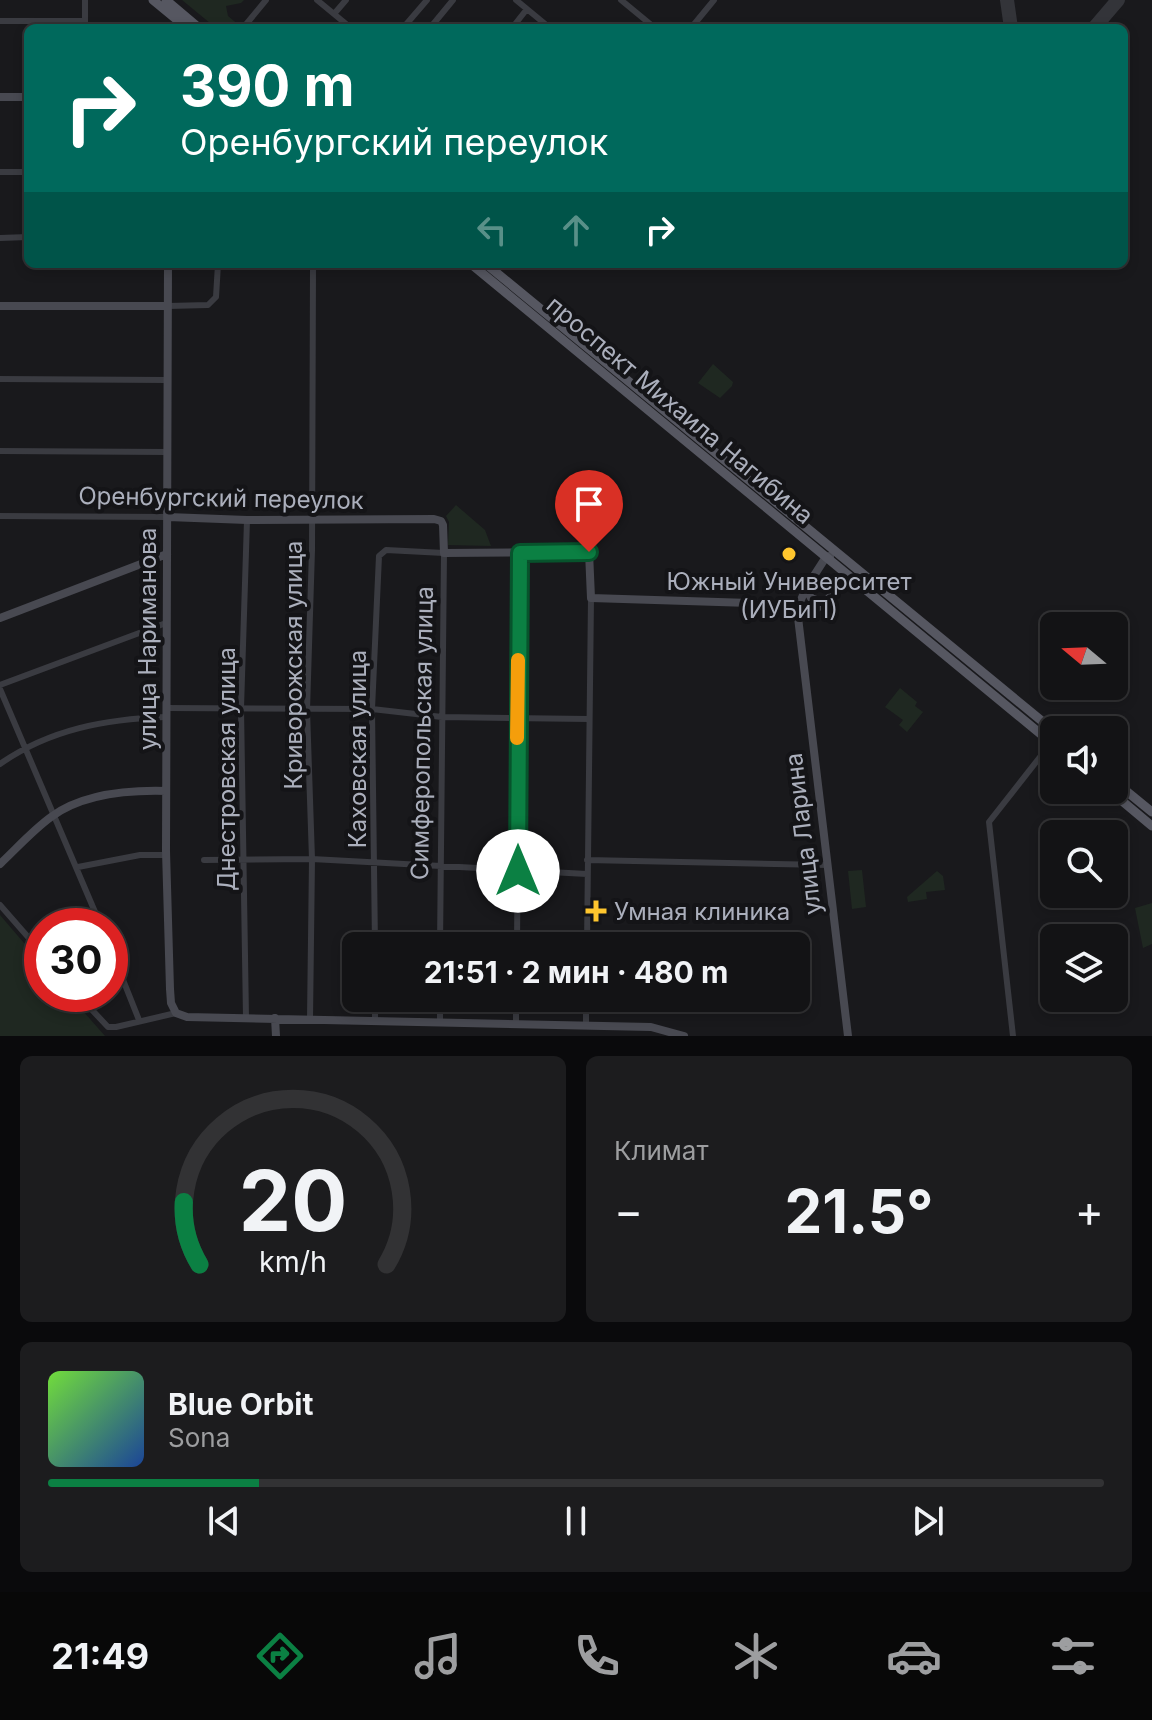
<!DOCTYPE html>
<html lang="ru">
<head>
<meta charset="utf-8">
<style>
  :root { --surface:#131315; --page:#1c1c1e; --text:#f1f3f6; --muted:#9d9ea0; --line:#323234; --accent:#0b8043 }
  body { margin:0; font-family:Inter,sans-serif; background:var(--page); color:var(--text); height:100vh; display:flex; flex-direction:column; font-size:30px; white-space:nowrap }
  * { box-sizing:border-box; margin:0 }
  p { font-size:26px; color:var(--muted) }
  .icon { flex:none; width:44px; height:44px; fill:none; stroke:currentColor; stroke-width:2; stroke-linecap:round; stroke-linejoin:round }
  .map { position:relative; height:1036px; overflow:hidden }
  .drawer { display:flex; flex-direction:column; gap:20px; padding:20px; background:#0a0a0c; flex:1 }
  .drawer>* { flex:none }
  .guide { position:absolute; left:24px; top:24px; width:1104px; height:244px; border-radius:12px; box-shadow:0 4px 12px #0003,0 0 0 2px var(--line); background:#00695c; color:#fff; overflow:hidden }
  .needle { width:52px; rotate:289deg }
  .controls { position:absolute; left:1040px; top:612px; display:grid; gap:16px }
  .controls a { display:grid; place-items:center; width:88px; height:88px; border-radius:12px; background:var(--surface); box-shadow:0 4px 12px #0003,0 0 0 2px var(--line); font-size:40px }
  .speed { position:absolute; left:24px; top:908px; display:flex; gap:16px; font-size:40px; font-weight:700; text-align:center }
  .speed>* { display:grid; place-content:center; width:104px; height:104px; border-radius:50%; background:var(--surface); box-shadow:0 4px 12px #0003,0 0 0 2px var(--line); line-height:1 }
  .speed .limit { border:12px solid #d22; background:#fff; color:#111 }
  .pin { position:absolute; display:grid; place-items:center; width:68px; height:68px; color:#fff; margin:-82px -34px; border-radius:50% 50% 50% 0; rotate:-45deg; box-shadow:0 0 8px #0007 }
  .pin .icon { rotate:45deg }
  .me { position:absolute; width:88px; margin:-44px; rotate:0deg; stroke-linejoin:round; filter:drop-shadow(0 0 6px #0008) }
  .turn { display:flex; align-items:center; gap:28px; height:168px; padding:0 24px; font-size:36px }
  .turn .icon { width:104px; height:104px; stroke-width:2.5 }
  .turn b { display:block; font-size:56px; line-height:68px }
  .lanes { display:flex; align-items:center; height:76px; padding:0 24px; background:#0003; justify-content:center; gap:40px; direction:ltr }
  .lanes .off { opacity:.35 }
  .big { font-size:60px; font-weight:700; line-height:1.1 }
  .drawer .widget { flex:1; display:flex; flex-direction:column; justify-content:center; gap:12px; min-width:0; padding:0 28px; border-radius:12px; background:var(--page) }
  .drawer .dial { align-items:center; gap:0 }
  .dial svg { height:208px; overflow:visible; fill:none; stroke:var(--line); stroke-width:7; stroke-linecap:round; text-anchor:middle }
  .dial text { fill:var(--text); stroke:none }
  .song { display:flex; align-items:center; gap:24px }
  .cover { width:96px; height:96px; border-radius:12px; background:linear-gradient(135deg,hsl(100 70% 55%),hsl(220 70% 35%)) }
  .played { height:8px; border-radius:4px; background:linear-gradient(90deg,var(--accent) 20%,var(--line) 20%) }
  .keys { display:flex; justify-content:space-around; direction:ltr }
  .heat { display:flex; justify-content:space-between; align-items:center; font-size:44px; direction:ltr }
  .drawer .tiles { flex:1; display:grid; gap:20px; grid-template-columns:1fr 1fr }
  .widget:last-child { grid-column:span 2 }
  .trip { position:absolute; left:342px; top:932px; width:468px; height:80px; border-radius:12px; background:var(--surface); box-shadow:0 4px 12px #0003,0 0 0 2px var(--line); font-weight:700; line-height:80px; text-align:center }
  .tab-bar { display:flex; height:128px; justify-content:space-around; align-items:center; background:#080808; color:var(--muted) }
  .tab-bar .icon { width:56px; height:56px }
  .tab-bar .active { color:var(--accent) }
  .tab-bar b { font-size:36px; color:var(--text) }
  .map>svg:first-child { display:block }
  .green { fill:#1f2821 }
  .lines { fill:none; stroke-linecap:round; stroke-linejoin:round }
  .taxiway { stroke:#333439; stroke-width:14 }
  .street { stroke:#3a3b41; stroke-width:6 }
  .secondary { stroke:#484951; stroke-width:8 }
  .primary { stroke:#565761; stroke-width:9 }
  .route-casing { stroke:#07532c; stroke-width:20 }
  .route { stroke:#0b8043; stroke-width:14 }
  .slow { stroke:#f59e0b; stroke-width:14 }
  .poi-dot { fill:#ffc62e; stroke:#141417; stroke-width:3 }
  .labels { text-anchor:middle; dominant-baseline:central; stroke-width:8; stroke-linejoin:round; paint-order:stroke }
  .street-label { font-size:24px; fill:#abafbc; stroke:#141417 }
  .poi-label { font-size:24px; fill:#abafbc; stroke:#141417 }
</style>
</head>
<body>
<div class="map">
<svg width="1152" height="1036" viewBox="0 0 1152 1036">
  <rect width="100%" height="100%" fill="#19191c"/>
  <path class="green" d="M 182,0 L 244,0 L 241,3 L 226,6 L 228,16 L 240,26 L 216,28 Z
    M 713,364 L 733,382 L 732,386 L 720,398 L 698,383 Z
    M 456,505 L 485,530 L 491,546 L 448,545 L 449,522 L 446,516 Z
    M 900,688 L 917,702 L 915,706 L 923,712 L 907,732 L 899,725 L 903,720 L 885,707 Z
    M 862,870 L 866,907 L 852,909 L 848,871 Z
    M 937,871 L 943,876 L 945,890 L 926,892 L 927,899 L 908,902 L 907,897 Z
    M 1152,903 L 1152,944 L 1143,948 L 1135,908 Z
    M 0,915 L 42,964 L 42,994 L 68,994 L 105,1036 L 0,1036 Z"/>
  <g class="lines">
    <path class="taxiway" d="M 1007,0 L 1011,28
      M 1094,28 L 1118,0"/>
    <path class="street" d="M 85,0 L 85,28
      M 317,0 L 351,28
      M 516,0 L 550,28
      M 621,0 L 655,28
      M 334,14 L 346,0
      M 0,21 L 85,21
      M 243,28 L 266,0
      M 403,28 L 427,0
      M 430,28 L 453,0
      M 512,28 L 527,9
      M 691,28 L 714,0
      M 0,172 L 28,172
      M 0,238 L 28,237
      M 168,306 L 208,305 L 216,297 L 218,264
      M 0,379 L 167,380
      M 0,451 L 168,452
      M 0,516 L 168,517
      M 0,685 L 166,623
      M 0,689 L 101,926
      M 166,708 L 372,709 L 442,717 L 589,719
      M 0,764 C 50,729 106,719 166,717
      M 204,860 L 312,859 L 587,874
      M 587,860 L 828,865
      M 78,867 L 140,855 L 166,855
      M 0,905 L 42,953
      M 375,946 L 372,709 L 379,556 L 386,550 L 444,553 L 440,946
      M 517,946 L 520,553
      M 587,946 L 591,598
      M 110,947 L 139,1020
      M 77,994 L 108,1027 L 116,1027 L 176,1013
      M 246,1018 L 241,708 L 247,520
      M 310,1019 L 312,859 L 307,710 L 312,550 L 313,268 L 311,264
      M 375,1020 L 375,998
      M 440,1022 L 440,998
      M 516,1024 L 516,998
      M 586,1025 L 586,998
      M 1013,1036 L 989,822 L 1051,743"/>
    <path class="secondary" d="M 0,97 L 28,97
      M 168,264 L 166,851 L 170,989 L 171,1003 L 176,1013 L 187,1017 L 651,1027 L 684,1036
      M 0,306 L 168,306
      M 168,517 L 247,520 L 434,519 L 441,521 L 443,525 L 444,553 L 589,552 L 591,598 L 750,603 L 810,612
      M 830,556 L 826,557 L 806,588 L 797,609 L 848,1036
      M 806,588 L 811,598 L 822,602
      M 807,617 L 845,584 L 856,581
      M 0,618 L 167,554
      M 0,864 C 17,848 33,830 51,817 C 82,794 129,790 166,791
      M 275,1018 L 276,1036"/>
    <path class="primary" d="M 153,0 L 187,28
      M 166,0 L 199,28
      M 471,264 L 1054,745
      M 486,264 L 1054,731
      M 1114,781 L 1152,812
      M 1109,790 L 1152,826"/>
  </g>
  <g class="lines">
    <g class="route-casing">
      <path id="route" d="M 518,871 L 520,553 L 589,552"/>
    </g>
    <use href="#route" class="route"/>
    <path class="slow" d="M 517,738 L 518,660"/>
  </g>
  <g class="poi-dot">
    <circle cx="789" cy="554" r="8"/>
    <path d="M592 899h8v8h8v8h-8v8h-8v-8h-8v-8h8z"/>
  </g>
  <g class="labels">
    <g class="street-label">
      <text transform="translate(680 410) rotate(40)">проспект Михаила Нагибина</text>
      <text transform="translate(221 498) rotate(1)">Оренбургский переулок</text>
      <text transform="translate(147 639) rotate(-90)">улица Нариманова</text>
      <text transform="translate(293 665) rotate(-90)">Криворожская улица</text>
      <text transform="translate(422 733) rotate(-89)">Симферопольская улица</text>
      <text transform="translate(357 749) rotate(-90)">Каховская улица</text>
      <text transform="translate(226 769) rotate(-90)">Днестровская улица</text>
      <text transform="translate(803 834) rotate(-97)">улица Ларина</text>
    </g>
    <g class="poi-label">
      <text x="789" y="581">Южный Университет<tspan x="789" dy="28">(ИУБиП)</tspan></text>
      <text x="614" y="911" text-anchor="start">Умная клиника</text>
    </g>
  </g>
</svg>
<div class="controls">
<a><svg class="needle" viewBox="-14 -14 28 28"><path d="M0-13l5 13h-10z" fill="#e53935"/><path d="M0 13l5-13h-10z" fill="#9d9ea0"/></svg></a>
<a><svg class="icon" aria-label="sound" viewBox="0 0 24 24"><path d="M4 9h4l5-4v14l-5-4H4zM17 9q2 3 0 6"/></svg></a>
<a><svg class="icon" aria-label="search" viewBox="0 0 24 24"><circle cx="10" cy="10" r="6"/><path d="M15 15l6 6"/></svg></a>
<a><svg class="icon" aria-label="layers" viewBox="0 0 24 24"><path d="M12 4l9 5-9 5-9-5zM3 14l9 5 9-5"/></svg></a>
</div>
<div class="speed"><div class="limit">30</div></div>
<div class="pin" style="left:589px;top:552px;background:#d93025"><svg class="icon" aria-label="arrive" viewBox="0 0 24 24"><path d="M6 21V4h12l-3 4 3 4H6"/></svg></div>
<svg class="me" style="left:518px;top:871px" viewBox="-20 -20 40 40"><circle r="19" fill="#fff"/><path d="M0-13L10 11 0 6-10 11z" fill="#0b8043"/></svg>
<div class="trip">21:51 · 2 мин · 480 m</div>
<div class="guide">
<div class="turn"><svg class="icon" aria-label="right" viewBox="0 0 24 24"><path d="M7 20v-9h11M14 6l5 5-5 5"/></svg><div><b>390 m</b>Оренбургский переулок</div></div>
<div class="lanes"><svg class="icon off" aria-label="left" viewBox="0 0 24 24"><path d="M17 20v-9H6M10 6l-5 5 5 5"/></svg><svg class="icon off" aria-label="ahead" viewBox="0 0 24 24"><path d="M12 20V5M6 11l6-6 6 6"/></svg><svg class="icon" aria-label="right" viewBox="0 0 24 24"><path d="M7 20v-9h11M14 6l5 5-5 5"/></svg></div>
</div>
</div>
<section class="drawer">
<div class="tiles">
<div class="widget dial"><svg viewBox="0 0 100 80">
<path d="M14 69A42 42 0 1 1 86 69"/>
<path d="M14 69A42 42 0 0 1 8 45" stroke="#0b8043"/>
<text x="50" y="56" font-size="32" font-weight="700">20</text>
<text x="50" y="72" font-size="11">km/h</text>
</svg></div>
<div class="widget"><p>Климат</p>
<div class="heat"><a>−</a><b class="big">21.5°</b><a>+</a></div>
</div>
<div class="widget">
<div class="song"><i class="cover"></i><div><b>Blue Orbit</b><p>Sona</p></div></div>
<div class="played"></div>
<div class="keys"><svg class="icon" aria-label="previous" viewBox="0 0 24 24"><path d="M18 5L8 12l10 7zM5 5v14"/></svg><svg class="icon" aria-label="pause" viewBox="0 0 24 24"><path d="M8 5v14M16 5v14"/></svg><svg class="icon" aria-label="next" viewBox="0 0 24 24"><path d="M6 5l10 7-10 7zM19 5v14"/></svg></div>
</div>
</div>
</section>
<nav class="tab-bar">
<b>21:49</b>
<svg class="icon active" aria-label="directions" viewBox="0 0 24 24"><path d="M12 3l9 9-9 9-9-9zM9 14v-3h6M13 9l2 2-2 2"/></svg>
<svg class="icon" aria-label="music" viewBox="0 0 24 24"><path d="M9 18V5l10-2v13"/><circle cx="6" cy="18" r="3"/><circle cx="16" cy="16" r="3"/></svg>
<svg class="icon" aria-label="phone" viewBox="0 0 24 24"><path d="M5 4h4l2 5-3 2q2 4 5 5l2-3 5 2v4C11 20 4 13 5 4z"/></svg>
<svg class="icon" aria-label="climate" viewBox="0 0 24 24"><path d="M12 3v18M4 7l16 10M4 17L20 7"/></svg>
<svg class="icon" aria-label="car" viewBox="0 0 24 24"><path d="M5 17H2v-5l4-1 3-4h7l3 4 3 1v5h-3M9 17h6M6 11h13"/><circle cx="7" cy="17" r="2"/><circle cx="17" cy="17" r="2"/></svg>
<svg class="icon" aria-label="filters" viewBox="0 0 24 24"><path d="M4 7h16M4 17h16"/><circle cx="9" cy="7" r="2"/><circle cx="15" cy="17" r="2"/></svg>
</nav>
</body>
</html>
